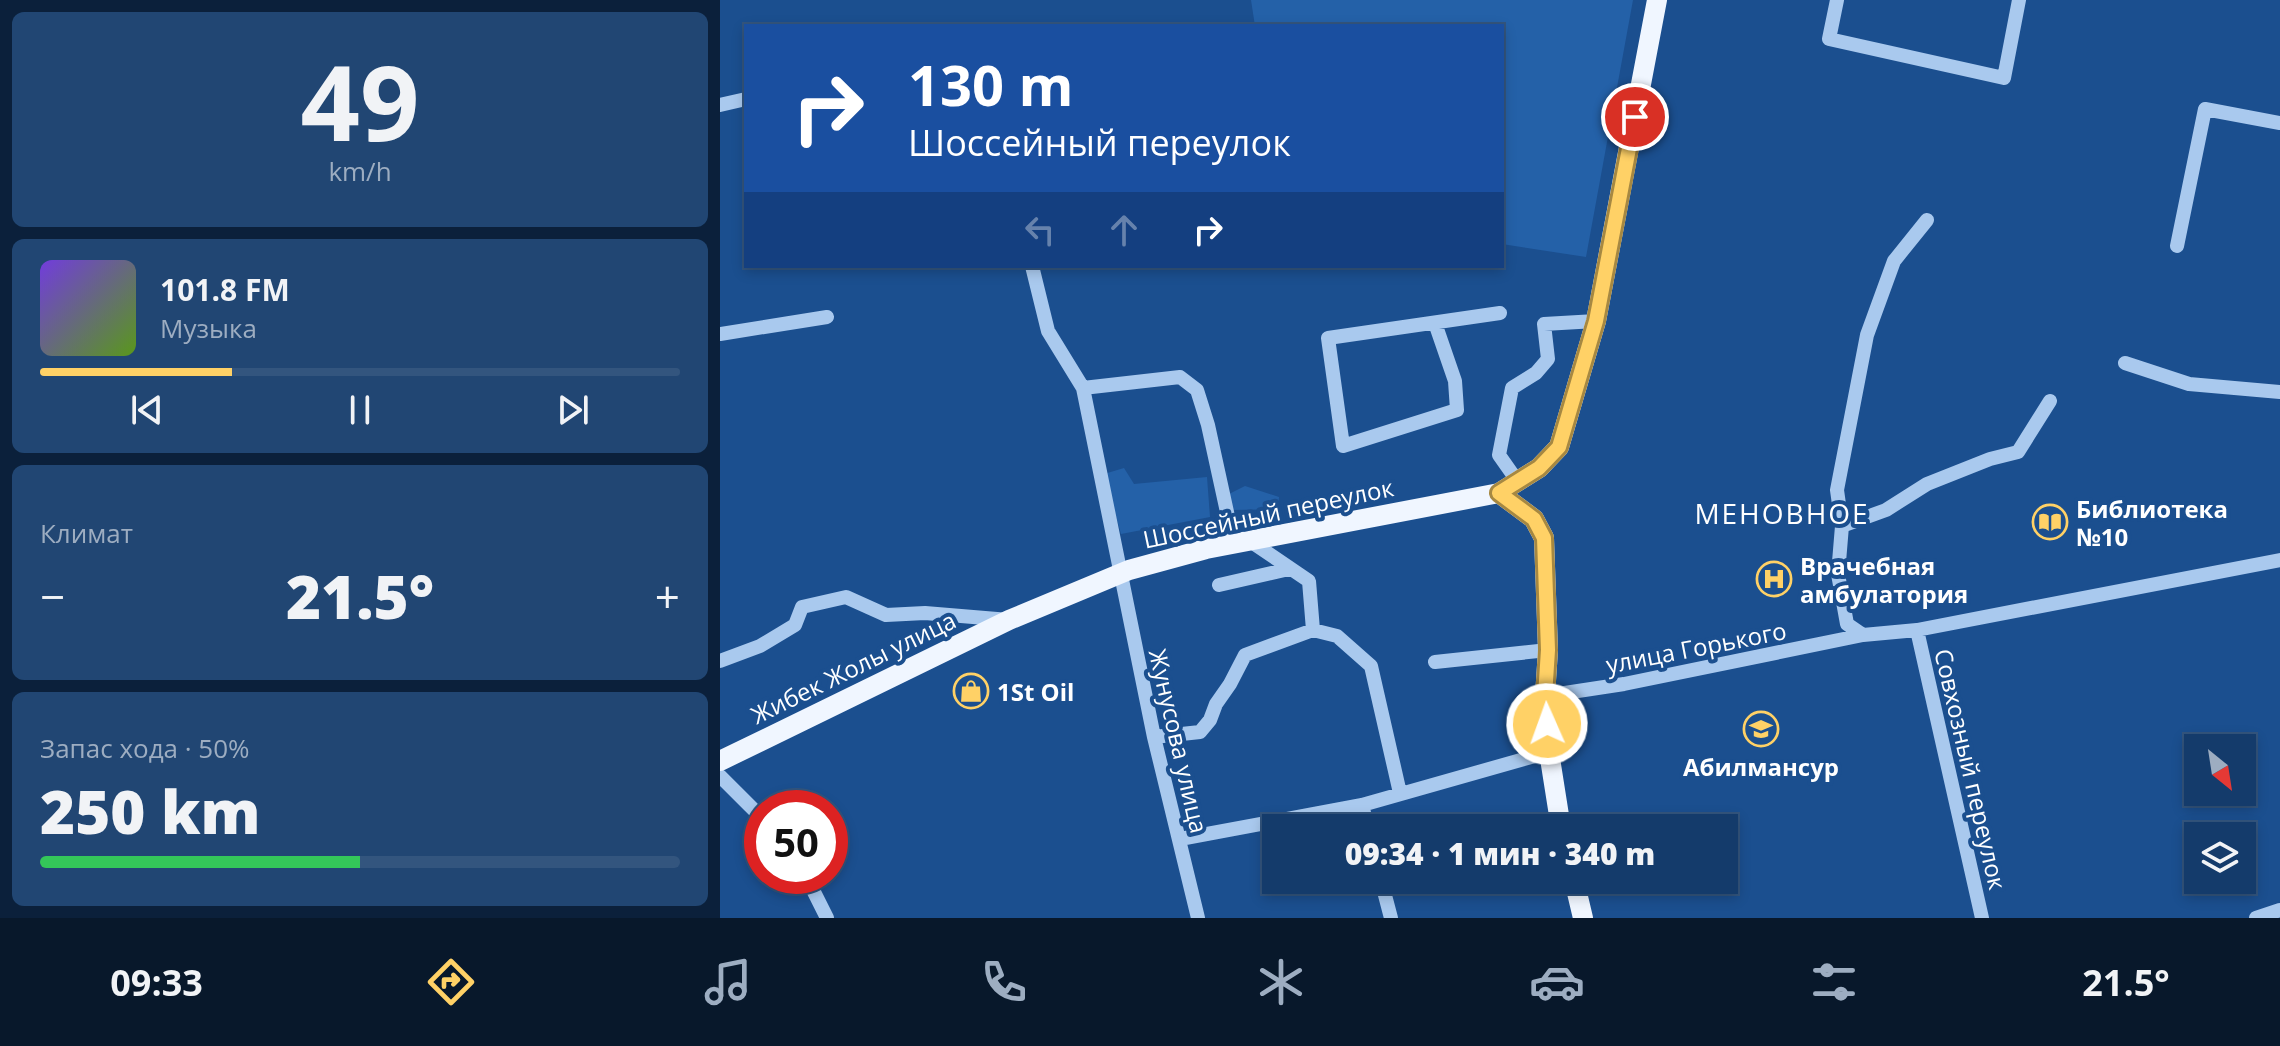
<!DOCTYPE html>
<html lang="ru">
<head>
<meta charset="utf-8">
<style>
  :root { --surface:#143b6b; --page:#214673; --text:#f1f3f6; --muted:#9dadc1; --line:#33557e; --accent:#ffd166 }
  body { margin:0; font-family:"Open Sans",sans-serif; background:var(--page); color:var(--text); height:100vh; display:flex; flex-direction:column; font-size:30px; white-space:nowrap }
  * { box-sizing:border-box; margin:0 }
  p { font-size:26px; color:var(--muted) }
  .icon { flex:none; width:44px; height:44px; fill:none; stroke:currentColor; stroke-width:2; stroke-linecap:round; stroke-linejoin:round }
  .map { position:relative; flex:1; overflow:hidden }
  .details { display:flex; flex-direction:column; gap:12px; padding:12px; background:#0b203b; width:720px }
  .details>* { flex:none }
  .hud { position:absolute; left:24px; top:24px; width:760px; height:244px; border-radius:0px; box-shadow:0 4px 12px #0003,0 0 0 2px var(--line); background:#1a4fa0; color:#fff; overflow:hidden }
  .needle { width:52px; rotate:150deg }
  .controls { position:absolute; left:1464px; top:734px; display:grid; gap:16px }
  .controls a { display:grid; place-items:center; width:72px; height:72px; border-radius:0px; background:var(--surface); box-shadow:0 4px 12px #0003,0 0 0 2px var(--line); font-size:40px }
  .speed { position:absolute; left:24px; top:790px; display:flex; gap:16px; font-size:40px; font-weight:700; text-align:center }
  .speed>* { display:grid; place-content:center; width:104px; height:104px; border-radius:50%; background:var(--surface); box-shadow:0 4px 12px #0003,0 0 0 2px var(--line); line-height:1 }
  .speed .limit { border:12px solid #d22; background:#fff; color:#111 }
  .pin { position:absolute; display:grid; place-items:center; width:68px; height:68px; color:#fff; margin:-34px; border:4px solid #fff; border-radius:50%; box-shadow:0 2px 8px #0007 }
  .me { position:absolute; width:88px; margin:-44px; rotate:358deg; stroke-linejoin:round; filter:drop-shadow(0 0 6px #0008) }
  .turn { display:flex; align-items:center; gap:28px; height:168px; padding:0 32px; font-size:36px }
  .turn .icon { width:104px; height:104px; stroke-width:2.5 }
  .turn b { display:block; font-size:56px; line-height:68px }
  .lanes { display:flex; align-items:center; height:76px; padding:0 32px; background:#0003; justify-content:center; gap:40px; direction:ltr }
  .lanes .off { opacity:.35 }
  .big { font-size:60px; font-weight:800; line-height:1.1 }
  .details .widget { flex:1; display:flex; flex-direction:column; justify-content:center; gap:12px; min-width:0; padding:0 28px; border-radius:12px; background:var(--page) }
  .details .dial { align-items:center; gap:0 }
  .dial b { font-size:104px; line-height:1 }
  .song { display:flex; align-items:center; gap:24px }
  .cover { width:96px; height:96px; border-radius:12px; background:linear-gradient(135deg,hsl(260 70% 55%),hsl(90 70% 35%)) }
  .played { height:8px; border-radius:4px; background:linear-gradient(90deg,var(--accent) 30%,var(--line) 30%) }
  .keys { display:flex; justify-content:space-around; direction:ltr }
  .heat { display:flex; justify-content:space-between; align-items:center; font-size:44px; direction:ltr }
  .charge { height:12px; border-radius:6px; background:linear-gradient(90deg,#34c759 50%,var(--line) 0) }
  .trip { position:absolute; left:542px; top:814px; width:476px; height:80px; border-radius:0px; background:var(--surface); box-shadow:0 4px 12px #0003,0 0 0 2px var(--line); font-weight:800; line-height:80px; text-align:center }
  .tabs { display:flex; height:128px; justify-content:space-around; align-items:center; background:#08182b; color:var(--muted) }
  .tabs .icon { width:56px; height:56px }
  .tabs .on { color:var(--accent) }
  .tabs b { font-size:36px; color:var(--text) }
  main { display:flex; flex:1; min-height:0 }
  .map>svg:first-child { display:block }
  .green { fill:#2461a8 }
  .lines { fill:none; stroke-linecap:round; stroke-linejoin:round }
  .minor { stroke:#a9c9ee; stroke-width:14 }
  .major { stroke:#f0f6ff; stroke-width:20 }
  .route-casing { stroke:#a68842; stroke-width:20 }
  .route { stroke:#ffd166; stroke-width:14 }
  .labels { text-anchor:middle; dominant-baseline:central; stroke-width:8; stroke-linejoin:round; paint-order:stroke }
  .poi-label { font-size:24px; font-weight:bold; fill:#fff; stroke:#1b4f8f; text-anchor:start }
  .street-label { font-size:24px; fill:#fff; stroke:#1b4f8f }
  .quarter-label { font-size:28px; letter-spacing:2px; fill:#fff; stroke:#1b4f8f }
</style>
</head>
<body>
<main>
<section class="details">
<div class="widget dial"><b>49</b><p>km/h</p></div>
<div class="widget">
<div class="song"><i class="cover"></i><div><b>101.8 FM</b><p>Музыка</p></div></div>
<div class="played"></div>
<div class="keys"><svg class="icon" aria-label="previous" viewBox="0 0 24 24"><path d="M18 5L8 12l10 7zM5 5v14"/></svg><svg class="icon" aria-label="pause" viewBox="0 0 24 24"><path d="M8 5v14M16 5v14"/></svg><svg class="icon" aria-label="next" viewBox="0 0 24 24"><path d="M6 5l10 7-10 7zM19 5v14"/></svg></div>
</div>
<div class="widget"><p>Климат</p>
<div class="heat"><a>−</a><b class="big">21.5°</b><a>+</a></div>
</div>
<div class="widget"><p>Запас хода · 50%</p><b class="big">250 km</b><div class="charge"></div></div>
</section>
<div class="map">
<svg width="1560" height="918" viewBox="0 0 1560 918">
  <rect width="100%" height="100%" fill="#1b4f8f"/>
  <path class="green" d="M 531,0 L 913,0 L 866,257 L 782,244 L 782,26 L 535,26 Z
    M 404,468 L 414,484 L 487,477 L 490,517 L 401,534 L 384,474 Z
    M 525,486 L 559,497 L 558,509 L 511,510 L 509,494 Z"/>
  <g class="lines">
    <path class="minor" d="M 1117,0 L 1109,39 L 1284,78 L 1299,0
      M 0,105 L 26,99
      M 1457,246 L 1485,109 L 1560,123
      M 312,266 L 328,331 L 363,388 L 434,737 L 478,918
      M 715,323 L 735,381 L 737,410 L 623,446 L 608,338 L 780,313
      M 0,334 L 107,317
      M 1405,363 L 1469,384 L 1560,392
      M 363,388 L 460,377 L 477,390 L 488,425 L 514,544
      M 798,482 L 779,455 L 792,388 L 816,373 L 828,359 L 824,324 L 876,321
      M 1122,526 L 1117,490 L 1147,335 L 1174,261 L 1207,220
      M 530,541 L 589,581 L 593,630
      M 499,585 L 569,569
      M 1197,630 L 1262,918
      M 1143,635 L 1127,624 L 1118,574 L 1122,526 L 1166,510 L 1207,484 L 1270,459 L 1298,452 L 1330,401
      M 0,661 L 40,646 L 75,625 L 82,607 L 126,597 L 166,615 L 205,613 L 289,620
      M 715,662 L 828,650
      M 825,696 L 904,684 L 1143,635 L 1197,630 L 1560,560
      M 434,737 L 480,732 L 490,720 L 496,704 L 510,684 L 525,655 L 593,630 L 617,636 L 651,666 L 680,793
      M 0,776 L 42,818
      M 642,805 L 648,828
      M 460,839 L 642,805 L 829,752
      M 86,876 L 107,918
      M 661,880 L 671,918
      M 1536,918 L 1560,910"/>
    <path class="major" d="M 779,493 L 814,519 L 824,538 L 828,650 L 825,696 L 829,752 L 841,828
      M 0,761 L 289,620 L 409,570 L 486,549 L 779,493 L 819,468 L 839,447 L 876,321 L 937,0
      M 854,880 L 863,918"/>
  </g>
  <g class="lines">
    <g class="route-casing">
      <path id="route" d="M 827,724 L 825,696 L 828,650 L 824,538 L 814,519 L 779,493 L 819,468 L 839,447 L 876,321 L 915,117"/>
    </g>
    <use href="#route" class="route"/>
  </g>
  <defs>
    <g id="library-ring" transform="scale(1.8)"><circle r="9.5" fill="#1b4f8f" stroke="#ffd166" stroke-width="1.5"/><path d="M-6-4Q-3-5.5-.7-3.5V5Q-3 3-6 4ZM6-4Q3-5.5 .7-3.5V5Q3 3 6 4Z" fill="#ffd166"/></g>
    <g id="hospital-ring" transform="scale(1.8)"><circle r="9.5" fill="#1b4f8f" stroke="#ffd166" stroke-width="1.5"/><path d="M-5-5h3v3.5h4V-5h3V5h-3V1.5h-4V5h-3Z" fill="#ffd166"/></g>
    <g id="shop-ring" transform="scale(1.8)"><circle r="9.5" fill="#1b4f8f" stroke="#ffd166" stroke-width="1.5"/><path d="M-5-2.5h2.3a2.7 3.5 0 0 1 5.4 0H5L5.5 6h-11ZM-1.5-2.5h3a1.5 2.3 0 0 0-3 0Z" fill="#ffd166"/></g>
    <g id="school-ring" transform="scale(1.8)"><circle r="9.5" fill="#1b4f8f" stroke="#ffd166" stroke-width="1.5"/><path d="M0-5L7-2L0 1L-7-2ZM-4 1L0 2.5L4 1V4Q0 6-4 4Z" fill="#ffd166"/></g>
  </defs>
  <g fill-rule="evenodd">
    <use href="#library-ring" x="1330" y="522"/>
    <use href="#hospital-ring" x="1054" y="579"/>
    <use href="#shop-ring" x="251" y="691"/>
    <use href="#school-ring" x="1041" y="729"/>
  </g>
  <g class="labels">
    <g class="poi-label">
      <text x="1356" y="508">Библиотека<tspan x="1356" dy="28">№10</tspan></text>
      <text x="1080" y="565">Врачебная<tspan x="1080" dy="28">амбулатория</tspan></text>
      <text x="277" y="691">1St Oil</text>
      <text x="1041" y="766" text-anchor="middle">Абилмансур</text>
    </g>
    <g class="street-label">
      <text transform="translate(548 513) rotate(-12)">Шоссейный переулок</text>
      <text transform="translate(976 647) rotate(-11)">улица Горького</text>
      <text transform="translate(133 667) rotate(-26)">Жибек Жолы улица</text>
      <text transform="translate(459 741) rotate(77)">Жунусова улица</text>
      <text transform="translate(1251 769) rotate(77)">Совхозный переулок</text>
    </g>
    <g class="quarter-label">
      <text x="1062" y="513">МЕНОВНОЕ</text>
    </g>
  </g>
</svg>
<div class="controls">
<a><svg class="needle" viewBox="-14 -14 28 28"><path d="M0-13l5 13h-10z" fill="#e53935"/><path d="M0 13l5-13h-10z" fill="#9dadc1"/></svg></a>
<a><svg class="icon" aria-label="layers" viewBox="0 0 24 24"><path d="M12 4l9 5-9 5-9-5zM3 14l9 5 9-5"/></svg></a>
</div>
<div class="speed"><div class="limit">50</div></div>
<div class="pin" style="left:915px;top:117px;background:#d93025"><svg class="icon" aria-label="arrive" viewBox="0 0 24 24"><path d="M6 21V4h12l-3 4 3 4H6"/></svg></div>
<svg class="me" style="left:827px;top:724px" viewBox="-20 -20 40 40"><circle r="17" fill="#ffd166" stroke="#fff" stroke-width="3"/><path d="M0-11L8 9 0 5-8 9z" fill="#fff"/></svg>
<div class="trip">09:34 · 1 мин · 340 m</div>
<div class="hud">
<div class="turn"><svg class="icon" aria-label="right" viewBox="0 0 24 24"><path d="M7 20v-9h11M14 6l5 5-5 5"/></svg><div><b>130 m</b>Шоссейный переулок</div></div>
<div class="lanes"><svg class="icon off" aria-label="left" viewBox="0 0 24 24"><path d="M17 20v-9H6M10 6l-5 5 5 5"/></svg><svg class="icon off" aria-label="ahead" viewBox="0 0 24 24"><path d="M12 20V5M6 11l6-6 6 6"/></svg><svg class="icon" aria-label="right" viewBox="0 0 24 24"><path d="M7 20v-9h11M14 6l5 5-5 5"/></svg></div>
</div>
</div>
</main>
<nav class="tabs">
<b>09:33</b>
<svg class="icon on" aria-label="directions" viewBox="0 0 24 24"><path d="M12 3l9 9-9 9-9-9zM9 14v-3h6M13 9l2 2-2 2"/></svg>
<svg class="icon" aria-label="music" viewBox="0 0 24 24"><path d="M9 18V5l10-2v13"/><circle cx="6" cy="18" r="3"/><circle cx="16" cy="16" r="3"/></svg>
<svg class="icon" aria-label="phone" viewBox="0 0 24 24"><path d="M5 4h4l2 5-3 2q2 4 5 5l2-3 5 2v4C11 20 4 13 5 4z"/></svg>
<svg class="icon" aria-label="climate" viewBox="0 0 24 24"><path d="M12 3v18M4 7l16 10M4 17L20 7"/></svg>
<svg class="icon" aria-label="car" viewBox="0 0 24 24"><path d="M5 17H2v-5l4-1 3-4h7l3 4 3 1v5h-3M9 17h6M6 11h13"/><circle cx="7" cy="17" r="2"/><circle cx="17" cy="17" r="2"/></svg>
<svg class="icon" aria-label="filters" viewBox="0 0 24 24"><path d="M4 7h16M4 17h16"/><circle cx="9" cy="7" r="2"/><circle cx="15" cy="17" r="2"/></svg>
<b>21.5°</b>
</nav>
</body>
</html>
